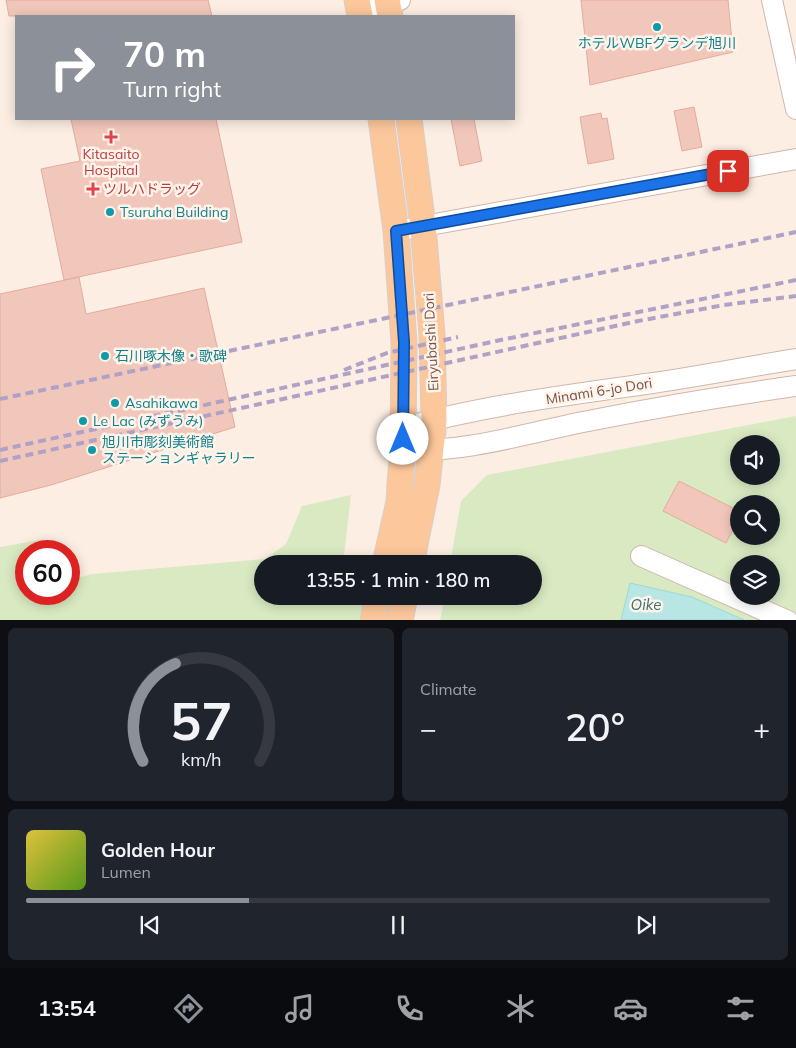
<!DOCTYPE html>
<html lang="en">
<head>
<meta charset="utf-8">
<style>
  :root { --surface:#171b24; --page:#20242c; --text:#f1f3f6; --muted:#9ea1a6; --line:#363941; --accent:#8c9099 }
  body { margin:0; font-family:Mulish,"Noto Sans JP",sans-serif; background:var(--page); color:var(--text); height:100vh; display:flex; flex-direction:column; font-size:19px; white-space:nowrap }
  * { box-sizing:border-box; margin:0 }
  p { font-size:16px; color:var(--muted) }
  .icon { flex:none; width:28px; height:28px; fill:none; stroke:currentColor; stroke-width:2; stroke-linecap:round; stroke-linejoin:round }
  .map { position:relative; height:620px; overflow:hidden }
  .side { display:flex; flex-direction:column; gap:8px; padding:8px; background:#0d0f14; flex:1 }
  .side>* { flex:none }
  .top-card { position:absolute; left:15px; top:15px; width:500px; height:105px; border-radius:0px; box-shadow:0 2px 12px #0003; background:#8c9099; color:#fff; overflow:hidden }
  .buttons { position:absolute; left:730px; top:435px; display:grid; gap:10px }
  .buttons a { display:grid; place-items:center; width:50px; height:50px; border-radius:50%; background:var(--surface); box-shadow:0 2px 12px #0003; font-size:25px }
  .speed { position:absolute; left:15px; top:540px; display:flex; gap:10px; font-size:25px; font-weight:700; text-align:center }
  .speed>* { display:grid; place-content:center; width:65px; height:65px; border-radius:50%; background:var(--surface); box-shadow:0 2px 12px #0003; line-height:1 }
  .speed .limit { border:8px solid #d22; background:#fff; color:#111 }
  .pin { position:absolute; display:grid; place-items:center; width:42px; height:42px; color:#fff; margin:-21px; border-radius:10px; box-shadow:0 2px 8px #0006 }
  .me { position:absolute; width:55px; margin:-28px; rotate:0deg; stroke-linejoin:round; filter:drop-shadow(0 0 4px #0008) }
  .turn { display:flex; align-items:center; gap:18px; height:105px; padding:0 25px; font-size:22px }
  .turn .icon { width:65px; height:65px; stroke-width:2.5 }
  .turn b { display:block; font-size:35px; line-height:42px }
  .big { font-size:38px; font-weight:600; line-height:1.1 }
  .side .widget { flex:1; display:flex; flex-direction:column; justify-content:center; gap:8px; min-width:0; padding:0 18px; border-radius:8px; background:var(--page) }
  .side .dial { align-items:center; gap:0 }
  .dial svg { height:130px; overflow:visible; fill:none; stroke:var(--line); stroke-width:7; stroke-linecap:round; text-anchor:middle }
  .dial text { fill:var(--text); stroke:none }
  .song { display:flex; align-items:center; gap:15px }
  .cover { width:60px; height:60px; border-radius:8px; background:linear-gradient(135deg,hsl(50 70% 55%),hsl(90 70% 35%)) }
  .played { height:5px; border-radius:2px; background:linear-gradient(90deg,var(--accent) 30%,var(--line) 30%) }
  .keys { display:flex; justify-content:space-around; direction:ltr }
  .heat { display:flex; justify-content:space-between; align-items:center; font-size:28px; direction:ltr }
  .side .tiles { flex:1; display:grid; gap:8px; grid-template-columns:1fr 1fr }
  .widget:last-child { grid-column:span 2 }
  .trip { position:absolute; left:254px; top:555px; width:288px; height:50px; border-radius:25px; background:var(--surface); box-shadow:0 2px 12px #0003; font-weight:600; line-height:50px; text-align:center }
  .tab-bar { display:flex; height:80px; justify-content:space-around; align-items:center; background:#090b0e; color:var(--muted) }
  .tab-bar .icon { width:35px; height:35px }
  .tab-bar .active { color:var(--accent) }
  .tab-bar b { font-size:22px; color:var(--text) }
  .map>svg:first-child { display:block }
  .green { fill:#d9eac2; fill-rule:evenodd }
  .water { fill:#b8e6e5; stroke:#9ed8d7 }
  .building { fill:#f2c7bb; stroke:#e5aa9b }
  .lines { fill:none; stroke-linecap:round; stroke-linejoin:round }
  .minor-casing { stroke:#d0b6ad; stroke-width:22 }
  .major-casing { stroke:#d8cecc; stroke-width:27 }
  .minor { stroke:#fff; stroke-width:20 }
  .major { stroke:#fcc79b; stroke-width:25 }
  .rail { stroke:#afa2c6; stroke-width:4; stroke-dasharray:8 5; stroke-linecap:butt }
  .route-casing { stroke:#114b97; stroke-width:12 }
  .route { stroke:#1a73e8; stroke-width:9 }
  .culture-dot { fill:#0f9aa8; stroke:#fff3ea; stroke-width:2 }
  .health-dot { fill:#e0444e; stroke:#fff3ea; stroke-width:2 }
  .labels { text-anchor:middle; dominant-baseline:central; stroke-width:5; stroke-linejoin:round; paint-order:stroke }
  .culture-label { font-size:14px; fill:#0d838f; stroke:#fff3ea; text-anchor:start }
  .health-label { font-size:14px; fill:#be3a42; stroke:#fff3ea }
  .street-label { font-size:14px; fill:#755149; stroke:#fff3ea }
  .water-label { font-size:15px; font-style:italic; fill:#3a7473; stroke:#fff3ea }
</style>
</head>
<body>
<div class="map">
<svg width="796" height="621" viewBox="0 0 796 621">
  <rect width="100%" height="100%" fill="#fceee3"/>
  <path class="green" d="M 796,416 L 796,620 L 440,621 L 445,596 L 532,596 L 532,564 L 450,564 L 461,501 L 487,475 ZM 739,444 L 771,444 L 771,476 L 739,476 ZM 739,504 L 771,504 L 771,536 L 739,536 ZM 739,564 L 771,564 L 771,596 L 739,596 Z
    M 351,495 L 343,564 L 262,564 L 262,596 L 345,596 L 345,600 L 413,620 L 0,621 L 0,547 L 40,540 L 42,551 L 26,551 L 26,594 L 69,594 L 69,580 L 92,574 L 265,559 L 286,544 L 302,506 Z"/>
  <path class="water" d="M 630,583 L 692,597 L 744,620 L 621,620 Z"/>
  <path class="building" d="M 6,0 L 208,0 L 212,16 L 9,16 Z
    M 581,0 L 728,0 L 733,52 L 590,85 Z
    M 694,107 L 702,147 L 682,151 L 674,111 Z
    M 601,113 L 602,119 L 607,118 L 614,159 L 588,164 L 580,117 Z
    M 71,119 L 216,119 L 242,242 L 64,280 L 41,169 L 80,161 Z
    M 451,119 L 474,119 L 482,161 L 460,166 Z
    M 79,277 L 86,314 L 204,288 L 235,427 L 51,485 L 0,498 L 0,294 Z
    M 679,481 L 739,511 L 739,518 L 726,543 L 663,511 Z"/>
  <g class="lines">
    <g class="minor-casing">
      <path id="minor" d="M 772,0 L 796,109
        M 358,9 L 400,0
        M 396,231 L 796,159
        M 403,428 C 481,406 566,395 646,384 C 696,377 746,367 796,359
        M 403,450 C 463,453 524,434 583,422 C 653,408 724,396 796,386
        M 641,556 L 788,621"/>
    </g>
    <g class="major-casing">
      <path id="major" d="M 357,0 L 360,16
        M 387,0 L 390,16
        M 381,119 L 396,231 L 404,342 L 403,450 L 400,483 L 399,502 L 385,564
        M 409,119 L 423,226 L 432,334 L 434,420 L 427,485 L 411,564
        M 373,621 L 378,596
        M 400,621 L 405,596"/>
    </g>
    <use href="#minor" class="minor"/>
    <use href="#major" class="major"/>
    <path class="rail" d="M 344,370 L 387,353 L 458,337
      M 0,399 L 796,232
      M 0,450 L 496,341 L 796,280
      M 0,461 L 638,321 L 724,305 L 796,296"/>
  </g>
  <g class="lines">
    <g class="route-casing">
      <path id="route" d="M 403,439 L 404,342 L 396,231 L 728,171"/>
    </g>
    <use href="#route" class="route"/>
  </g>
  <g class="culture-dot">
    <circle cx="657" cy="27" r="5"/>
    <circle cx="110" cy="212" r="5"/>
    <circle cx="105" cy="356" r="5"/>
    <circle cx="115" cy="403" r="5"/>
    <circle cx="83" cy="421" r="5"/>
    <circle cx="92" cy="450" r="5"/>
  </g>
  <g class="health-dot">
    <path d="M108.5 129.5h5v5h5v5h-5v5h-5v-5h-5v-5h5z"/>
    <path d="M90.5 181.5h5v5h5v5h-5v5h-5v-5h-5v-5h5z"/>
  </g>
  <g class="labels">
    <g class="culture-label">
      <text x="657" y="43" text-anchor="middle">ホテルWBFグランデ旭川</text>
      <text x="120" y="212">Tsuruha Building</text>
      <text x="115" y="356">石川啄木像・歌碑</text>
      <text x="125" y="403">Asahikawa</text>
      <text x="93" y="421">Le Lac (みずうみ)</text>
      <text x="102" y="442">旭川市彫刻美術館<tspan x="102" dy="16">ステーションギャラリー</tspan></text>
    </g>
    <g class="health-label">
      <text x="111" y="154">Kitasaito<tspan x="111" dy="16">Hospital</tspan></text>
      <text x="103" y="189" text-anchor="start">ツルハドラッグ</text>
    </g>
    <g class="street-label">
      <text transform="translate(431 342) rotate(-93)">Eiryubashi Dori</text>
      <text transform="translate(599 391) rotate(-9)">Minami 6-jo Dori</text>
    </g>
    <g class="water-label">
      <text x="646" y="604">Oike</text>
    </g>
  </g>
</svg>
<div class="buttons">
<a><svg class="icon" aria-label="sound" viewBox="0 0 24 24"><path d="M4 9h4l5-4v14l-5-4H4zM17 9q2 3 0 6"/></svg></a>
<a><svg class="icon" aria-label="search" viewBox="0 0 24 24"><circle cx="10" cy="10" r="6"/><path d="M15 15l6 6"/></svg></a>
<a><svg class="icon" aria-label="layers" viewBox="0 0 24 24"><path d="M12 4l9 5-9 5-9-5zM3 14l9 5 9-5"/></svg></a>
</div>
<div class="speed"><div class="limit">60</div></div>
<div class="pin" style="left:728px;top:171px;background:#d93025"><svg class="icon" aria-label="arrive" viewBox="0 0 24 24"><path d="M6 21V4h12l-3 4 3 4H6"/></svg></div>
<svg class="me" style="left:403px;top:439px" viewBox="-20 -20 40 40"><circle r="19" fill="#fff"/><path d="M0-13L10 11 0 6-10 11z" fill="#1a73e8"/></svg>
<div class="trip">13:55 · 1 min · 180 m</div>
<div class="top-card">
<div class="turn"><svg class="icon" aria-label="right" viewBox="0 0 24 24"><path d="M7 20v-9h11M14 6l5 5-5 5"/></svg><div><b>70 m</b>Turn right</div></div>
</div>
</div>
<section class="side">
<div class="tiles">
<div class="widget dial"><svg viewBox="0 0 100 80">
<path d="M14 69A42 42 0 1 1 86 69"/>
<path d="M14 69A42 42 0 0 1 34 9" stroke="#8c9099"/>
<text x="50" y="56" font-size="32" font-weight="700">57</text>
<text x="50" y="72" font-size="11">km/h</text>
</svg></div>
<div class="widget"><p>Climate</p>
<div class="heat"><a>−</a><b class="big">20°</b><a>+</a></div>
</div>
<div class="widget">
<div class="song"><i class="cover"></i><div><b>Golden Hour</b><p>Lumen</p></div></div>
<div class="played"></div>
<div class="keys"><svg class="icon" aria-label="previous" viewBox="0 0 24 24"><path d="M18 5L8 12l10 7zM5 5v14"/></svg><svg class="icon" aria-label="pause" viewBox="0 0 24 24"><path d="M8 5v14M16 5v14"/></svg><svg class="icon" aria-label="next" viewBox="0 0 24 24"><path d="M6 5l10 7-10 7zM19 5v14"/></svg></div>
</div>
</div>
</section>
<nav class="tab-bar">
<b>13:54</b>
<svg class="icon active" aria-label="directions" viewBox="0 0 24 24"><path d="M12 3l9 9-9 9-9-9zM9 14v-3h6M13 9l2 2-2 2"/></svg>
<svg class="icon" aria-label="music" viewBox="0 0 24 24"><path d="M9 18V5l10-2v13"/><circle cx="6" cy="18" r="3"/><circle cx="16" cy="16" r="3"/></svg>
<svg class="icon" aria-label="phone" viewBox="0 0 24 24"><path d="M5 4h4l2 5-3 2q2 4 5 5l2-3 5 2v4C11 20 4 13 5 4z"/></svg>
<svg class="icon" aria-label="climate" viewBox="0 0 24 24"><path d="M12 3v18M4 7l16 10M4 17L20 7"/></svg>
<svg class="icon" aria-label="car" viewBox="0 0 24 24"><path d="M5 17H2v-5l4-1 3-4h7l3 4 3 1v5h-3M9 17h6M6 11h13"/><circle cx="7" cy="17" r="2"/><circle cx="17" cy="17" r="2"/></svg>
<svg class="icon" aria-label="filters" viewBox="0 0 24 24"><path d="M4 7h16M4 17h16"/><circle cx="9" cy="7" r="2"/><circle cx="15" cy="17" r="2"/></svg>
</nav>
</body>
</html>
